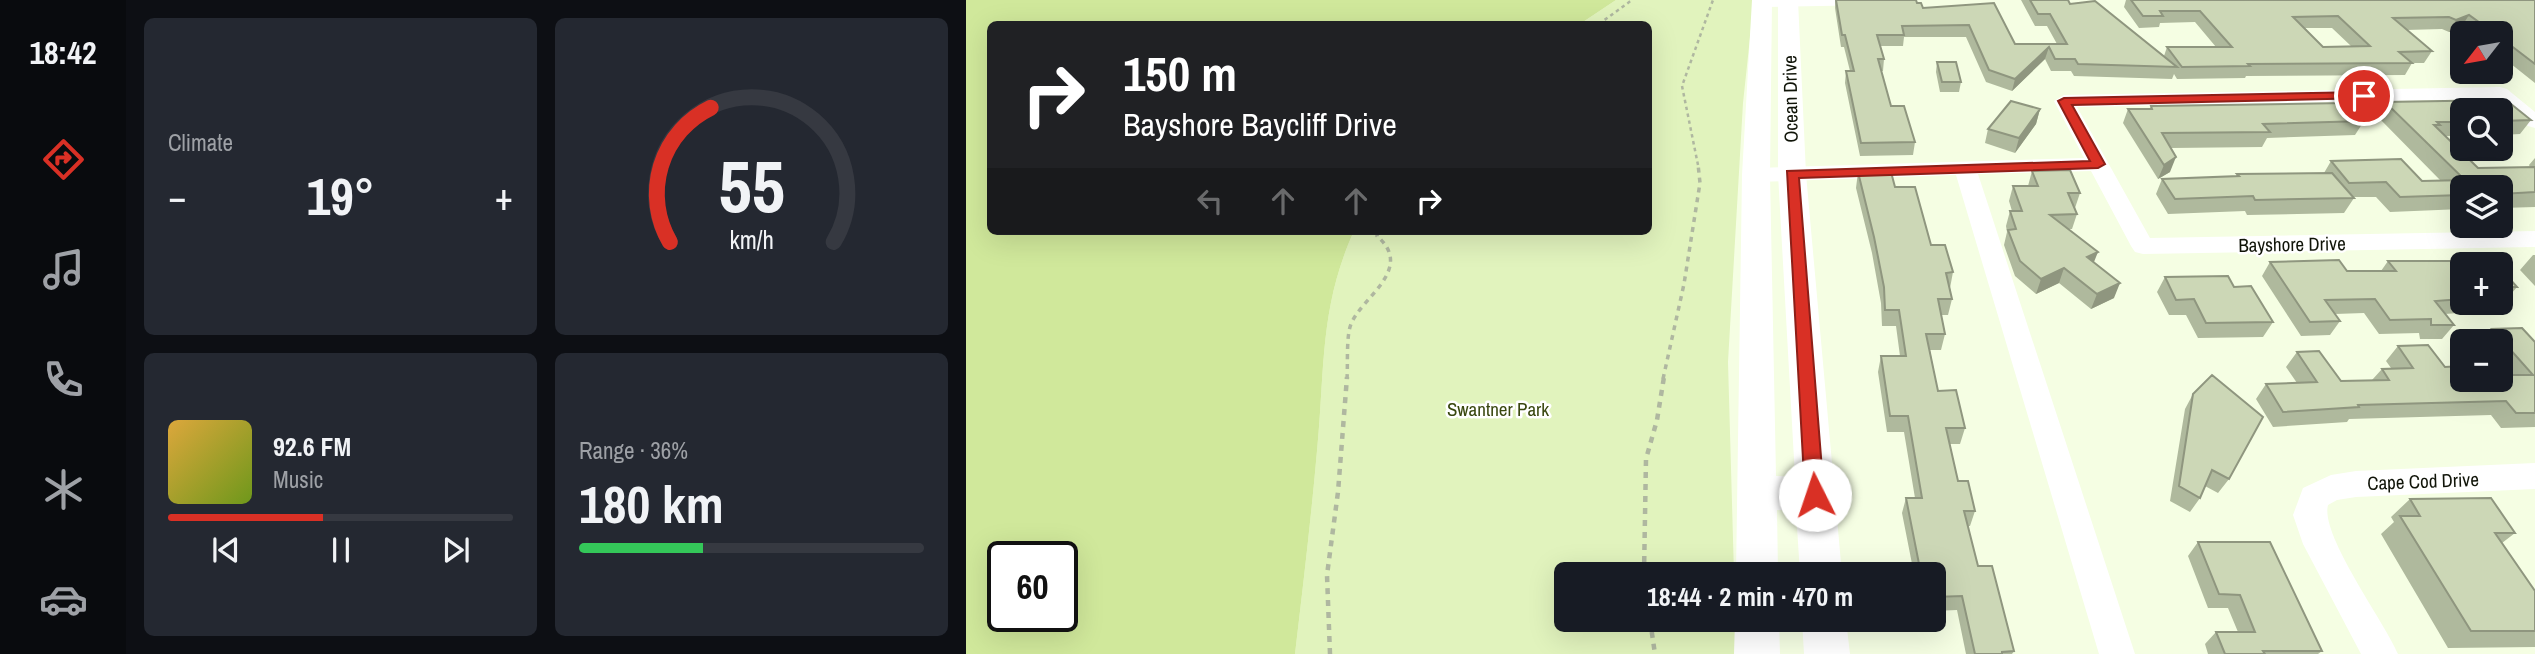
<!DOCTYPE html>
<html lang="en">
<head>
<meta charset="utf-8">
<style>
  :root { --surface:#171b24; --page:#242831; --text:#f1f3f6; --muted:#9ea1a6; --line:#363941; --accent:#d93025 }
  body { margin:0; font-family:"Archivo Narrow",sans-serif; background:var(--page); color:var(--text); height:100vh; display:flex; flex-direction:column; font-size:26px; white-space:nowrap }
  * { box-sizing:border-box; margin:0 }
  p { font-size:23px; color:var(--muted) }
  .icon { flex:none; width:38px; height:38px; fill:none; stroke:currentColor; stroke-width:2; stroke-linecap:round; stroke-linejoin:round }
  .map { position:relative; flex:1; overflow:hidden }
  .panel { display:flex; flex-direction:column; gap:18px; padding:18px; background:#0d0f14; width:840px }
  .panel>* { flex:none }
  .guide { position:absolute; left:21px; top:21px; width:665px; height:214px; border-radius:10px; box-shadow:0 7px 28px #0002; background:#202124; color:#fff; overflow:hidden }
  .needle { width:46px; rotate:239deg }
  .fabs { position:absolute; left:1484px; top:21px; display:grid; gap:14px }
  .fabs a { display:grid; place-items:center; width:63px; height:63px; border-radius:10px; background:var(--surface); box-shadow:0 7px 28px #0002; font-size:35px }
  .speed { position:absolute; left:21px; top:541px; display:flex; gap:14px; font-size:35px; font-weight:700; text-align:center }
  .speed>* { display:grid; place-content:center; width:91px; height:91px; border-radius:50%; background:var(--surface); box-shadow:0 7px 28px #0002; line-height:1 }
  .speed .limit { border:4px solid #111; border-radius:10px; background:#fff; color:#111 }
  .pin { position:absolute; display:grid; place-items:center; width:60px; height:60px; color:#fff; margin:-30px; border:4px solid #fff; border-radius:50%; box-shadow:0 2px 7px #0007 }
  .me { position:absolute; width:77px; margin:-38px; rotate:356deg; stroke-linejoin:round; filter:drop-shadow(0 0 5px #0008) }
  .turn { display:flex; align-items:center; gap:24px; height:147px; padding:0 21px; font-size:32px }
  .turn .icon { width:91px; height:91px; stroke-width:2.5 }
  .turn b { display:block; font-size:49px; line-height:60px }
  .lanes { display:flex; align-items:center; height:66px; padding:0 21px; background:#0003; justify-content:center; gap:35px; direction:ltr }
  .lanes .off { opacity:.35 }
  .big { font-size:52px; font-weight:700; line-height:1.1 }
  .panel .widget { flex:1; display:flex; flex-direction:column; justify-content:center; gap:10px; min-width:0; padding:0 24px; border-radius:10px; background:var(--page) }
  .panel .dial { align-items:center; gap:0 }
  .dial svg { height:182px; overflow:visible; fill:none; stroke:var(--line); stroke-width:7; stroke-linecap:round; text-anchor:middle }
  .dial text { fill:var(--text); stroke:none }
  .song { display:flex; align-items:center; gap:21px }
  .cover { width:84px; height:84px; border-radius:10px; background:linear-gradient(135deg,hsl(40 70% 55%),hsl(80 70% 35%)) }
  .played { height:7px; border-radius:4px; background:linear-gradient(90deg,var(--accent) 45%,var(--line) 45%) }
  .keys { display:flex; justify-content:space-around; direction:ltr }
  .heat { display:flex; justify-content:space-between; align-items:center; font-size:38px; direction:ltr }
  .charge { height:10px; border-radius:5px; background:linear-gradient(90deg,#34c759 36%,var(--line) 0) }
  .panel .tiles { flex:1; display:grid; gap:18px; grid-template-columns:repeat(2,1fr) }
  .trip { position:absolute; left:588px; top:562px; width:392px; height:70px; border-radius:10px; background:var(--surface); box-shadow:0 7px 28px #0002; font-weight:700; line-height:70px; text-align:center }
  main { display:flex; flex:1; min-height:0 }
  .tab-bar { display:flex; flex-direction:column; width:126px; justify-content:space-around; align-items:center; background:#090b0e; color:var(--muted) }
  .tab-bar .icon { width:49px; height:49px }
  .tab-bar .selected { color:var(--accent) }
  .tab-bar b { font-size:32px; color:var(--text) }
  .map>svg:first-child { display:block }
  .green { fill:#e1f3bd }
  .water { fill:#d0e89b; fill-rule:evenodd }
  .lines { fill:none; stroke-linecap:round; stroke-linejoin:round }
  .path-far2 { stroke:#afb7a0; stroke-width:2.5; stroke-dasharray:3.5 3.5; stroke-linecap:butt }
  .path-far1 { stroke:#afb7a0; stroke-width:3.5; stroke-dasharray:5 5; stroke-linecap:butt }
  .path { stroke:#afb7a0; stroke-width:4.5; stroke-dasharray:6 6; stroke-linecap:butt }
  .minor { fill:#fff; fill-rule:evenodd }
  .major { fill:#fff; fill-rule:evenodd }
  .wall { fill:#afb99d; fill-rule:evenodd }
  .shaded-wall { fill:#8f967f }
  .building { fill:#ccd7b6; stroke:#8f967f; stroke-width:2; fill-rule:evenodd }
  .route { fill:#d93025; stroke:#8d1f18; stroke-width:2 }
  .labels { text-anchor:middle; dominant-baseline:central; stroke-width:5; stroke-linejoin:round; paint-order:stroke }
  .street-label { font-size:19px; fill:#101408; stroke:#fff }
  .park-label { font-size:19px; fill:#39470f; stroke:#fff }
</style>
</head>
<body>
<main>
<nav class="tab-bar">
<b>18:42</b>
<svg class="icon selected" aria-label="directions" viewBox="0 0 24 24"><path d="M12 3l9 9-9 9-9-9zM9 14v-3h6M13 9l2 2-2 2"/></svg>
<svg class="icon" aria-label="music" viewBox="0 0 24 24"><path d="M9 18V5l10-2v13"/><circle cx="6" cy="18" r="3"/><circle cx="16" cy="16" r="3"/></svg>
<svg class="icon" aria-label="phone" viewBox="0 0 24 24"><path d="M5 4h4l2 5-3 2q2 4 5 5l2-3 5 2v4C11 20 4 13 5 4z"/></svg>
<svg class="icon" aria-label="climate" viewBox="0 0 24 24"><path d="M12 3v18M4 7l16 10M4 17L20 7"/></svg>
<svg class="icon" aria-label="car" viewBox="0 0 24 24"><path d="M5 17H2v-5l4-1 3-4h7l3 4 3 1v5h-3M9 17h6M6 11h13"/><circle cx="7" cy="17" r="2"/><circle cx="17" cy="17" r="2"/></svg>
</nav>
<section class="panel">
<div class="tiles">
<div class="widget"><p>Climate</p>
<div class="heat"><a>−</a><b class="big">19°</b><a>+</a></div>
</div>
<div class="widget dial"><svg viewBox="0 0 100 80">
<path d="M14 69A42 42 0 1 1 86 69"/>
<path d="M14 69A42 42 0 0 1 32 10" stroke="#d93025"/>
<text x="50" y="56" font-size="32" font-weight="700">55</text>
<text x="50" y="72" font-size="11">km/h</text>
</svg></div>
<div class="widget">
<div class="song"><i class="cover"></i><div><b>92.6 FM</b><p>Music</p></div></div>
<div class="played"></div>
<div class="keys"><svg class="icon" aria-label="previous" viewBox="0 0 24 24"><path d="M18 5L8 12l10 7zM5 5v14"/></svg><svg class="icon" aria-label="pause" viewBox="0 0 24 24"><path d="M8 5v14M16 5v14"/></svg><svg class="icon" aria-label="next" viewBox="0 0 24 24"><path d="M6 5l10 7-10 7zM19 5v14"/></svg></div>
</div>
<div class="widget"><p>Range · 36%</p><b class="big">180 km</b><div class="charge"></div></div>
</div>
</section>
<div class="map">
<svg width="1569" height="654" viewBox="0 0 1569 654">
  <rect width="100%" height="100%" fill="#f5fee3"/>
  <path class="green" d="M 650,0 L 788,0 L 777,103 L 762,362 L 768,574 L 600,574 L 600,620 L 770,620 L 771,654 L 329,654 C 337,586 345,519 351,451 C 359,371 353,308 388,231 L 682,231 L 682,24 L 614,24 Z"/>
  <path class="water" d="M 0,0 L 650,0 L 614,24 L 24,24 L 24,231 L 388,231 C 353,308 359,371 351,451 C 345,519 337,586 329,654 L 0,654 ZM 96,556 L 96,616 L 37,616 L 37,556 Z"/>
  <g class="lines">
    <path class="path-far2" d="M 633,24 L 666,0
      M 732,165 L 716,86 L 747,0"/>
    <path class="path-far1" d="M 381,379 C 382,365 380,336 385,324 C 396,297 449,269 411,236 L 412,231
      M 697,379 L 718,284 L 734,183 L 732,164"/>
    <path class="path" d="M 678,574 L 680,459 L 691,420 L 698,377
      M 684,620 L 689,654
      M 364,654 L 361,575 L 372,492 L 381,377"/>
    <path class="minor" d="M 789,0 L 918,0 L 910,5 L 796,7 L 790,6 Z
      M 1534,87 L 1541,89 L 1569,112 L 1569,128 L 1562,126 L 1529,99 L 1111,107 L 1184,238 L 1569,231 L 1569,247 L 1177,254 L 1169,252 L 1165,246 L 1125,171 L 1012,174 L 1169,654 L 1133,654 L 990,175 L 790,182 L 782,180 L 779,175 L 782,170 L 790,168 L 1118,158 L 1088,101 L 1098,95 Z
      M 1569,463 L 1569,489 L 1390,497 L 1371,500 L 1362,505 C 1354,535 1418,621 1432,654 L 1395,654 L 1337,544 L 1327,515 L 1337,488 L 1365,475 L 1390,471 Z"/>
    <path class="major" d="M 786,0 L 806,0 L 804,175 L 810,476 L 829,477 L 812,174 L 812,0 L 832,0 L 840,174 L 876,574 L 834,574 L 830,511 L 811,510 L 812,574 L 770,574 L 776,175 Z
      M 769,620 L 813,620 L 814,654 L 768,654 Z
      M 836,620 L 880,620 L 884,654 L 838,654 Z"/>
  </g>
  <path class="wall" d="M 869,0 L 950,0 L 951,3 L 957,8 L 1049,44 L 1091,44 L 1081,26 L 1069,26 L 1055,0 L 1102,0 L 1104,4 L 1198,56 L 1201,47 L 1250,47 L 1229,22 L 1194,23 L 1193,27 L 1173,28 L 1158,7 L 1160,0 L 1569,0 L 1569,83 L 1535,56 L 1535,33 L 1505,33 L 1496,26 L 1483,32 L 1476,29 L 1440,30 L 1466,51 L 1458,63 L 1446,63 L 1439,75 L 1280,76 L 1279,78 L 1211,79 L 1208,74 L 1206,79 L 1108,76 L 1105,71 L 1085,71 L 1079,59 L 1046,91 L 1020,82 L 1000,37 L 938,37 L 937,46 L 914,46 L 918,59 L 917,71 L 915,71 L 925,106 L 949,142 L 947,155 L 894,156 L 879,83 L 880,71 L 884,71 L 878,47 L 875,47 L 869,8 ZM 1339,28 L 1366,28 L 1385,46 L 1357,47 Z
    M 971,62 L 995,82 L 993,92 L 974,92 L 970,72 Z
    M 1540,100 L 1565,120 L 1554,134 L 1535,135 L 1535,110 L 1496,110 L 1496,136 L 1479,136 L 1512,168 L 1564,167 L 1563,165 L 1569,158 L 1569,207 L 1535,208 L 1535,187 L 1496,187 L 1496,209 L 1424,212 L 1410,197 L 1387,197 L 1388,198 L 1378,213 L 1281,215 L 1279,211 L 1202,214 L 1190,194 L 1196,179 L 1270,176 L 1271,174 L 1358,173 L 1365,161 L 1435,159 L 1456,181 L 1474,180 L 1411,116 L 1419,102 Z
    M 1185,106 L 1398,121 L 1389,135 L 1301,138 L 1296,147 L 1205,148 L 1204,172 L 1192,179 L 1157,123 L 1162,109 L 1184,109 Z
    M 1074,109 L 1070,124 L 1049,153 L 1019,143 L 1022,129 Z
    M 1066,171 L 1114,193 L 1109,208 L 1111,214 L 1106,229 L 1102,229 L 1128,263 L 1148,298 L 1125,309 L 1093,283 L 1070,294 L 1049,276 L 1038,245 L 1041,232 L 1040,226 L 1044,211 L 1046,211 L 1043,201 L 1047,186 L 1062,186 Z
    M 892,172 L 929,187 L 965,245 L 987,272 L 984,288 L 986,299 L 982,315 L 975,315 L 979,334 L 975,350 L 964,350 L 972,391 L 999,428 L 994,444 L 984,444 L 992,481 L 1009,511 L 1004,526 L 1002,526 L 1012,566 L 1048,651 L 1046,654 L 1000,654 L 991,610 L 968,611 L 968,574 L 948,574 L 936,513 L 940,498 L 949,498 L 938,432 L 921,432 L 912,372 L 915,356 L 934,356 L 930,326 L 916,326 L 915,303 L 906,253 L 890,188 Z
    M 1567,255 L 1569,255 L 1569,286 L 1554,270 Z
    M 1422,261 L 1496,264 L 1496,303 L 1526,303 L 1519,311 L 1479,314 L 1488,325 L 1476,339 L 1454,339 L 1453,333 L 1413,334 L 1398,313 L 1369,314 L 1374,321 L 1364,335 L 1335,336 L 1296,276 L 1304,262 L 1381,271 L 1415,271 Z
    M 1535,269 L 1551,287 L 1539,301 L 1535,301 Z
    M 1199,277 L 1268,287 L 1307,322 L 1297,337 L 1232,338 L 1220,315 L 1203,315 L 1191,292 Z
    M 1526,329 L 1569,342 L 1569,427 L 1535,428 L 1525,415 L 1383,419 L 1381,422 L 1307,427 L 1290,399 L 1300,384 L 1331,383 L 1320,367 L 1331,352 L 1375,381 L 1406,380 L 1416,369 L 1425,368 L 1420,361 L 1432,346 L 1479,367 L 1496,380 L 1539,375 L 1535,370 L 1535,341 L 1516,341 Z
    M 1227,394 L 1263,479 L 1252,493 L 1239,486 L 1234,498 L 1224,512 L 1204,501 L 1219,409 Z
    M 1444,499 L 1549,533 L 1536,543 L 1569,591 L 1569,647 L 1482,648 L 1415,534 L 1428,522 L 1425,517 Z
    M 1232,542 L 1356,651 L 1352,654 L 1242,654 L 1239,644 L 1250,632 L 1272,632 L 1262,608 L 1242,608 L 1222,556 Z"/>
  <path class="shaded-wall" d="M 1503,15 L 1496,26 L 1483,32 L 1490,20 Z
    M 1083,47 L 1079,59 L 1046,91 L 1049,79 Z
    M 1074,109 L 1070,124 L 1049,153 L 1053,138 Z
    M 1210,157 L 1204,172 L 1192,179 L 1198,165 Z
    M 1132,252 L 1126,267 L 1121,257 Z
    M 1098,268 L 1093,283 L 1070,294 L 1075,279 Z
    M 1154,283 L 1148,298 L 1125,309 L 1131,294 Z"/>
  <path class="building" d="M 870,0 L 950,0 L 951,3 L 955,3 L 957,8 L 1028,3 L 1049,44 L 1101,44 L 1084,14 L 1072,14 L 1064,0 L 1102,0 L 1104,4 L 1129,1 L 1211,67 L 1112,64 L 1109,59 L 1089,59 L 1083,47 L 1049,79 L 1023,70 L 1003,25 L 936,26 L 938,35 L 911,35 L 918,59 L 912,59 L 925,106 L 938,106 L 949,142 L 895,143 L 880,71 L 888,71 L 879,35 L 876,35 Z
    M 1165,0 L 1569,0 L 1569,64 L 1535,38 L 1535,33 L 1528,33 L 1503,15 L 1490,20 L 1483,17 L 1427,18 L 1466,51 L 1433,52 L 1446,63 L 1282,64 L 1284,66 L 1216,67 L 1201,47 L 1266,47 L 1234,11 L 1194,11 L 1197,16 L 1177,16 ZM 1372,16 L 1404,46 L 1357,47 L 1327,17 Z
    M 971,62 L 990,62 L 995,82 L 976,82 Z
    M 1540,100 L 1565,120 L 1535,121 L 1535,110 L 1496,110 L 1496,122 L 1471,122 L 1474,125 L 1468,125 L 1512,168 L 1569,167 L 1569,192 L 1535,194 L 1535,187 L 1496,187 L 1496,195 L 1434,197 L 1420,182 L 1383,183 L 1365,161 L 1435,159 L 1456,181 L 1499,180 L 1419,102 Z
    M 1045,101 L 1074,109 L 1053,138 L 1022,129 Z
    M 1380,103 L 1398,121 L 1297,124 L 1304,132 L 1196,133 L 1210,157 L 1198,165 L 1162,109 L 1186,109 L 1185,106 Z
    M 1104,170 L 1114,193 L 1102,193 L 1111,214 L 1084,215 L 1132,252 L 1121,257 L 1154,283 L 1131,294 L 1098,268 L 1075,279 L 1054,261 L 1042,230 L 1050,229 L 1044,211 L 1056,211 L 1047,186 L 1072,186 L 1066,171 Z
    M 892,172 L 925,172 L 929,187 L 949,187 L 965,245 L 979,245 L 987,272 L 980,273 L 986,299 L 972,299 L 979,334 L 960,334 L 972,391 L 990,390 L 999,428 L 980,428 L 992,481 L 1002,481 L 1009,511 L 998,511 L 1012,566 L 1026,566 L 1048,651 L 1036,652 L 1036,654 L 1009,654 L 996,596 L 968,597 L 968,574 L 955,574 L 940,498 L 956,498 L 942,416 L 924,416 L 915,356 L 940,356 L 933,310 L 919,310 L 918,287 L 908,237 Z
    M 1366,173 L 1388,198 L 1289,200 L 1287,196 L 1209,199 L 1196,179 L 1273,176 L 1271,174 Z
    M 1373,260 L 1381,271 L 1430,271 L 1422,261 L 1498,261 L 1501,264 L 1496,264 L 1496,299 L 1469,301 L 1488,325 L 1465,325 L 1465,319 L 1424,320 L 1409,299 L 1359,300 L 1374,321 L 1344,322 L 1304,262 Z
    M 1535,269 L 1551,287 L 1535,287 Z
    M 1262,276 L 1268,287 L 1285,286 L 1307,322 L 1240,323 L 1228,299 L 1210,300 L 1199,277 Z
    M 1556,328 L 1569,342 L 1569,413 L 1550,413 L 1540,401 L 1392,405 L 1393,407 L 1317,412 L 1300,384 L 1351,382 L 1331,352 L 1353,351 L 1375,381 L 1423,380 L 1416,369 L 1447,368 L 1432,346 L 1462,345 L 1479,367 L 1495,366 L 1496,368 L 1496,380 L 1535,380 L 1535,375 L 1567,375 L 1526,329 Z
    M 1246,375 L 1297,417 L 1263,479 L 1246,470 L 1234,498 L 1213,486 L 1227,394 Z
    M 1525,498 L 1549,533 L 1529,533 L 1569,591 L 1569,631 L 1505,631 L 1434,516 L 1454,516 L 1444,499 Z
    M 1232,542 L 1304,542 L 1356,651 L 1297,651 L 1299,654 L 1259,654 L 1250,632 L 1289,632 L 1274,595 L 1253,594 Z"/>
  <path class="route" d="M 1398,92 L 1403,96 L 1402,98 L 1106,105 L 1139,164 L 1132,168 L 833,178 L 858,495 L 855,501 L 849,503 L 842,501 L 839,495 L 821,171 L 1124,161 L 1092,101 L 1098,98 Z"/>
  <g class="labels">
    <g class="street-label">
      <text transform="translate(824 99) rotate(-91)">Ocean Drive</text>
      <text transform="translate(1326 244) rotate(-1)">Bayshore Drive</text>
      <text transform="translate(1457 481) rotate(-2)">Cape Cod Drive</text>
    </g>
    <g class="park-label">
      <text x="532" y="409">Swantner Park</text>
    </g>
  </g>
</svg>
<div class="fabs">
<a><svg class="needle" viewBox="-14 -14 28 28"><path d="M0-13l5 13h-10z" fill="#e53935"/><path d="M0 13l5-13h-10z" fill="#9ea1a6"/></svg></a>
<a><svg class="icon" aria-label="search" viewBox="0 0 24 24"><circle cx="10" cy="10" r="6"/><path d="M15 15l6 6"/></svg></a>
<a><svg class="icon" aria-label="layers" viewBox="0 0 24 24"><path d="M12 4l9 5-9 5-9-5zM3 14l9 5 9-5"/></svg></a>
<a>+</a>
<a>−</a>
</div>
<div class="speed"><div class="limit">60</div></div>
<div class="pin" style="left:1398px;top:96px;background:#d93025"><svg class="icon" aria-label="arrive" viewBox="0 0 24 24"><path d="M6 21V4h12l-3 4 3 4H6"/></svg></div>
<svg class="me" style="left:849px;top:495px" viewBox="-20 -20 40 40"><circle r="19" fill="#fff"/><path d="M0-13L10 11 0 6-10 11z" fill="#d93025"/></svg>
<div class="trip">18:44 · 2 min · 470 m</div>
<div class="guide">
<div class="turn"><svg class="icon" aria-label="right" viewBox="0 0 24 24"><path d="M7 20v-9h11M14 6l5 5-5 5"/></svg><div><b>150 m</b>Bayshore Baycliff Drive</div></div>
<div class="lanes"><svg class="icon off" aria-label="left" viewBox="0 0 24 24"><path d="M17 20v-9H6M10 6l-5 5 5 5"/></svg><svg class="icon off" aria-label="ahead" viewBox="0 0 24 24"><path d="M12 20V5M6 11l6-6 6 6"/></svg><svg class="icon off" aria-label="ahead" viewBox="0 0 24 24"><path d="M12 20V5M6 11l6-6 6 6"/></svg><svg class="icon" aria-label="right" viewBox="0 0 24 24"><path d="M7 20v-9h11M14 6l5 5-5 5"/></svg></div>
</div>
</div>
</main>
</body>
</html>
